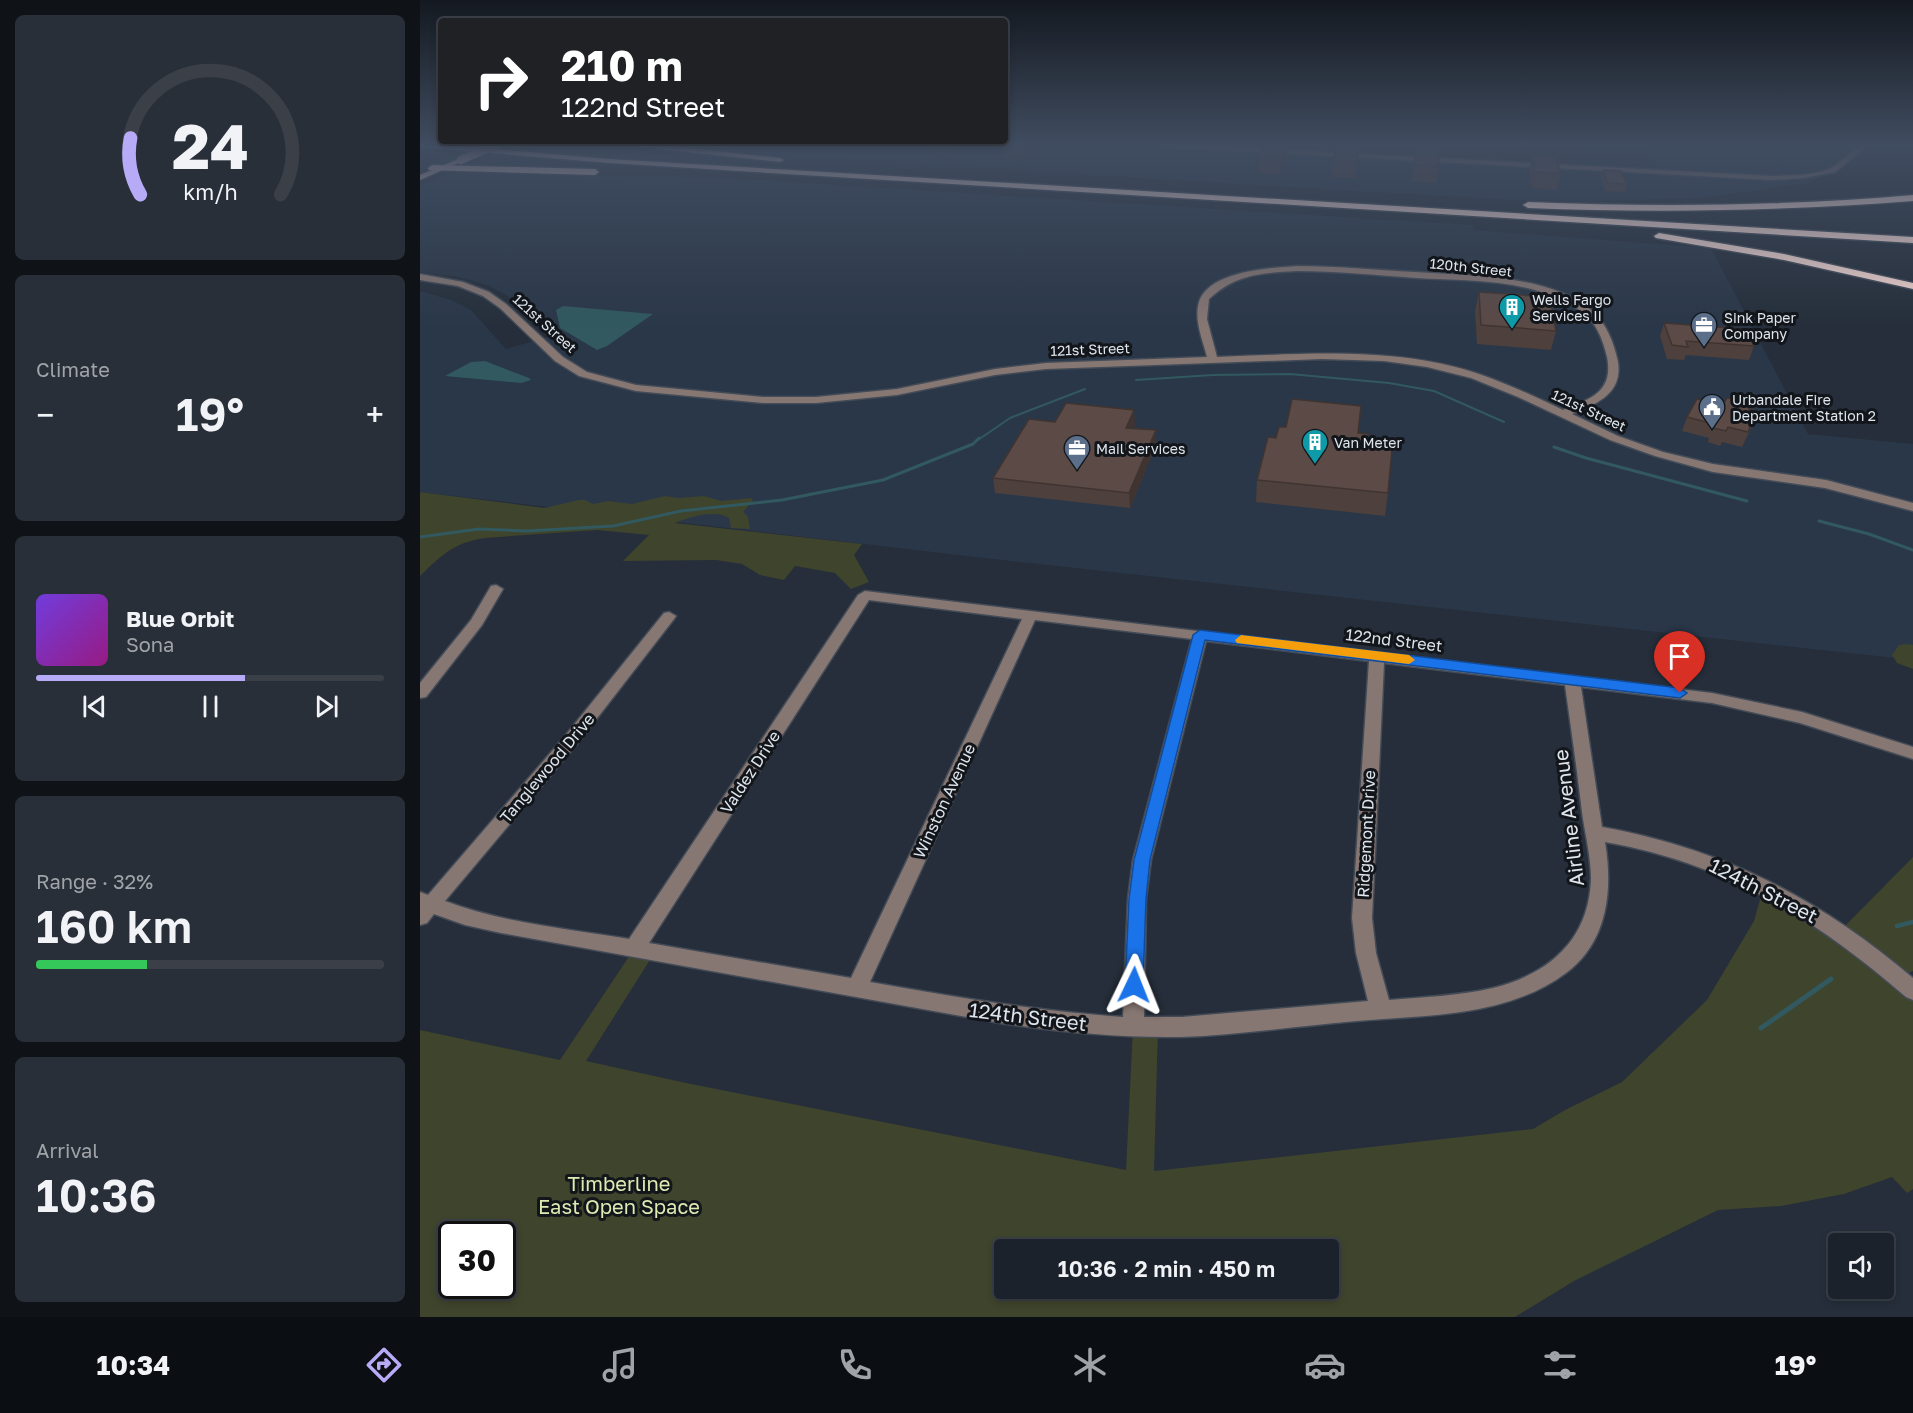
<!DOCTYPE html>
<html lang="en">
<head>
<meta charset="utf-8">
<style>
  :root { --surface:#1c222c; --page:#292f38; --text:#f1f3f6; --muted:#a0a4a9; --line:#3a3f48; --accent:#b7abf8 }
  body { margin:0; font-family:"Golos Text",sans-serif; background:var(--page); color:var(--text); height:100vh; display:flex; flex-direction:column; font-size:22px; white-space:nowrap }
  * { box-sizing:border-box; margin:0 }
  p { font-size:20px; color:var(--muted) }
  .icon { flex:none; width:33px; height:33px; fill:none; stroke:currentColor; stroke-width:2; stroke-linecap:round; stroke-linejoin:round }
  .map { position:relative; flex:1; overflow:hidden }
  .details { display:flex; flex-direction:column; gap:15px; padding:15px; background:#0f1318; width:420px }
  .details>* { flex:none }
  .guide { position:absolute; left:18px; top:18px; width:570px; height:126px; border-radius:6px; box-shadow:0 3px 9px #0003,0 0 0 2px var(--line); background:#202124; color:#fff; overflow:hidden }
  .controls { position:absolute; left:1408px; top:1233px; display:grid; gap:12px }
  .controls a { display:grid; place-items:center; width:66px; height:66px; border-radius:6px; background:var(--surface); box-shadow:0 3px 9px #0003,0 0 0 2px var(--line); font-size:30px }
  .speed { position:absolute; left:18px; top:1221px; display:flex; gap:12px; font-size:30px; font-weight:700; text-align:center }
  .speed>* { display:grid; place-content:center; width:78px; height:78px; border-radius:50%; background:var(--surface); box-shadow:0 3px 9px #0003,0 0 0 2px var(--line); line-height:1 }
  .speed .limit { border:3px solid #111; border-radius:9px; background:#fff; color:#111 }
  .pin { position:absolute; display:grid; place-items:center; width:51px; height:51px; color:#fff; margin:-62px -26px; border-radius:50% 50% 50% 0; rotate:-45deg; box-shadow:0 0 6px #0007 }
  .pin .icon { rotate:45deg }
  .me { position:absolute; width:66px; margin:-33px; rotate:2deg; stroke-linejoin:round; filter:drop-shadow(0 0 4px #0008) }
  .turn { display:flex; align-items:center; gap:21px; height:126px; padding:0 24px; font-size:27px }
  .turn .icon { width:78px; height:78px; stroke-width:2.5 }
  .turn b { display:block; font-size:42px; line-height:51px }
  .big { font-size:45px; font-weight:600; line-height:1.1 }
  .details .widget { flex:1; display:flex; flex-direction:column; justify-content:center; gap:9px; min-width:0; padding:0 21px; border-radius:9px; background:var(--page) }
  .details .dial { align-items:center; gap:0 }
  .dial svg { height:156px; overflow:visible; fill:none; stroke:var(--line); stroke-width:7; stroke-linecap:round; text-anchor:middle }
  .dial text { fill:var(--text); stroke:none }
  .song { display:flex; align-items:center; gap:18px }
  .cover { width:72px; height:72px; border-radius:9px; background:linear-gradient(135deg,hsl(260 70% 55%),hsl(310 70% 35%)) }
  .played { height:6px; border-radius:3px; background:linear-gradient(90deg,var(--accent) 60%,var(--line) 60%) }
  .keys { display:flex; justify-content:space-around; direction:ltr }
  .heat { display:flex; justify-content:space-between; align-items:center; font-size:33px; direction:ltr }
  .charge { height:9px; border-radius:4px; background:linear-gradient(90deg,#34c759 32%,var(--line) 0) }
  .trip { position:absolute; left:574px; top:1239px; width:345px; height:60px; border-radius:6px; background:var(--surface); box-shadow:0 3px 9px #0003,0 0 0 2px var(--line); font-weight:600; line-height:60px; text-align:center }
  .menu { display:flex; height:96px; justify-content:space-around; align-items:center; background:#0b0e12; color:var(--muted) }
  .menu .icon { width:42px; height:42px }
  .menu .selected { color:var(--accent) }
  .menu b { font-size:27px; color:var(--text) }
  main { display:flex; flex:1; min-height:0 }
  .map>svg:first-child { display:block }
  .built { fill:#2a3748 }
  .industrial { fill:#3f2f3b }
  .green { fill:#3f442c; fill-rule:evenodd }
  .water { fill:#31595f }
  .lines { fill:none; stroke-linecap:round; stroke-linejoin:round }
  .stream-far3 { stroke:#31595f; stroke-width:2 }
  .stream-far2 { stroke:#31595f; stroke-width:3 }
  .stream-far1 { stroke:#31595f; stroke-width:4.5 }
  .stream { stroke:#31595f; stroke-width:5 }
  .minor-casing { stroke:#434b57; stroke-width:3 }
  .major-casing { stroke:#434b57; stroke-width:3 }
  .highway-casing { stroke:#434b57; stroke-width:3 }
  .minor { fill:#877773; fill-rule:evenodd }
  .major { fill:#e1c0b9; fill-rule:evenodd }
  .highway { fill:#ffdfd8; fill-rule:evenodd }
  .major-bridge-casing { stroke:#434b57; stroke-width:9; stroke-linecap:butt }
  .major-bridge { stroke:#e1c0b9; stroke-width:8 }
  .wall { fill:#4e403c }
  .shaded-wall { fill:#403431 }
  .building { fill:#5b4a46; stroke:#403431; stroke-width:1.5 }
  .route { fill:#1a73e8; stroke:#114b97; stroke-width:1.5 }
  .slow { fill:#f59e0b }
  .labels { text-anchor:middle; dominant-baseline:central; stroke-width:6; stroke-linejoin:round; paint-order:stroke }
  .far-street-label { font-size:14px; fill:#dfe5ed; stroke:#12161b }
  .far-poi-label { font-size:14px; fill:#dfe5ed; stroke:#12161b; text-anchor:start }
  .street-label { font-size:16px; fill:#dfe5ed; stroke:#12161b }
  .near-street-label { font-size:20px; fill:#dfe5ed; stroke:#12161b }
  .near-park-label { font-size:20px; fill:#ddebb2; stroke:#12161b }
</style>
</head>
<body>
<main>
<section class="details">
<div class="widget dial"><svg viewBox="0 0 100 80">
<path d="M14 69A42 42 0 1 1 86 69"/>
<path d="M14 69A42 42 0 0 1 9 40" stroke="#b7abf8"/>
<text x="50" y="56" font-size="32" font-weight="700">24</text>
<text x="50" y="72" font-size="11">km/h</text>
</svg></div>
<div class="widget"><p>Climate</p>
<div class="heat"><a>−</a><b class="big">19°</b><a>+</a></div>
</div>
<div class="widget">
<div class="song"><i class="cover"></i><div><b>Blue Orbit</b><p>Sona</p></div></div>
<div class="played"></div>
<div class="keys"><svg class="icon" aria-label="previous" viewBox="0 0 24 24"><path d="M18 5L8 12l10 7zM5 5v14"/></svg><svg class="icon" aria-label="pause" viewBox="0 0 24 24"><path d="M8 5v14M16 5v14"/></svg><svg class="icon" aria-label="next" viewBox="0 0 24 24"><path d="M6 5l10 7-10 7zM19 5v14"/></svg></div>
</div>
<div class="widget"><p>Range · 32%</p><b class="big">160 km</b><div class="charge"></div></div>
<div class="widget"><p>Arrival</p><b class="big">10:36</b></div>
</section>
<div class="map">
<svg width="1493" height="1317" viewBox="0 0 1493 1317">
  <rect width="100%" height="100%" fill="#252e3a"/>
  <path class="built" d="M 247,145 L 825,145 L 823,149 L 1238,172 L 1227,149 L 1152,145 L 1446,145 L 1412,170 L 1389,183 L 1281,198 L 1170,201 L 1095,200 L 901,189 L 359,155 Z
    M 29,173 L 306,178 L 1052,225 L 1054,230 L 1291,248 L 1388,434 L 1493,444 L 1493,660 L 555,557 L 0,492 L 0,291 L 31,300 L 51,310 L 86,349 L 130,336 L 111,315 L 88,296 L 68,285 L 39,277 L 0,272 L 0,186 Z"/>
  <path class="industrial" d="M 825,145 L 1152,145 L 1160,168 L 822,149 Z"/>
  <path class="green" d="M 0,492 L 124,508 L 159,500 L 165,500 L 173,504 L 188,501 L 212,504 L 245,496 L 258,498 L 284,496 L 301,501 L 331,498 L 333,500 L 323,512 L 328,517 L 330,529 L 311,528 L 309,518 C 296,509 269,517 255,523 L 442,544 L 434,555 L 449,582 L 431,589 L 415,573 L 375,566 L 364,580 L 340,575 L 322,564 L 296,560 L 203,561 L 229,535 L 177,530 L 65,538 C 33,543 22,555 0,576 Z
    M 1487,644 L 1493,645 L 1493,669 L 1477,663 L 1472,655 L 1479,645 Z
    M 1493,857 L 1493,971 L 1479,978 L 1493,992 L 1493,1189 L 1487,1193 L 1472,1177 L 1424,1194 L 1361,1206 L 1298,1210 L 1154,1281 L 1095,1317 L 0,1317 L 0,1030 L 140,1060 L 214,949 L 235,952 L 166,1061 L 266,1083 L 706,1170 L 713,1027 L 738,1027 L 734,1171 L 1113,1129 L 1145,1110 L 1202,1082 L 1287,1000 L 1334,921 L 1344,885 L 1420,931 ZM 32,1234 L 82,1234 L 82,1286 L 32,1286 ZM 585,1250 L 909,1250 L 909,1288 L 585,1288 Z"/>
  <path class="water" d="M 143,306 L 233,314 L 187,346 L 177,350 L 140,328 L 136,310 Z
    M 65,361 L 109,378 L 111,380 L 101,383 L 25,376 L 51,362 Z"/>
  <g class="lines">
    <path class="stream-far3" d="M 716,380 L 793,375 L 870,374 L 969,383 L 1014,391 L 1084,422
      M 558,440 L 590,418 L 665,389"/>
    <path class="stream-far2" d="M 1134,447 L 1166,458 L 1327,501
      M 1399,521 L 1449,534 L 1493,550
      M 0,537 L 59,529 L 107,531 L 193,526 L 261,511 L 362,500 L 463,480 L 553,444 L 559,438"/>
    <path class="stream-far1" d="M 1477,926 L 1493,922"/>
    <path class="stream" d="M 1341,1028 L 1411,979"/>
    <g class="minor-casing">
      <path id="minor" d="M 739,145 L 777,145 L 1352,176 C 1370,175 1392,176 1409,169 C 1423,163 1433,145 1449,145 L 1415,172 L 1384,178 L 1352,180 L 742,147 Z
        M 877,266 C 916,266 956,270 995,272 C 1049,276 1128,274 1171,310 C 1186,322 1194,343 1198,362 C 1203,393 1177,404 1152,414 L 1198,436 L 1243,452 L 1293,464 L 1406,480 L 1493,503 L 1493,511 L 1405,488 L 1293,472 L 1235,456 L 1190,440 L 1098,397 L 1051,378 L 1007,367 L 964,361 L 902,359 L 626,369 L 575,375 L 477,395 L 396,403 L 343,403 L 216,391 L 159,376 L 135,361 L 80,308 L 63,296 L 38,286 L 0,280 L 0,274 L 43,282 L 69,292 L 86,304 L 143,357 L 167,372 L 216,385 L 343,397 L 396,397 L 477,389 L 575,369 L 626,363 L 787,357 C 783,341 775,323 778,306 C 784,271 849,268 877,266 ZM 877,271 C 917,271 956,275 996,278 C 1050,281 1113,278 1161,311 C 1176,321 1183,340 1187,357 C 1194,392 1170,399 1143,410 C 1116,397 1088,384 1059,374 C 975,346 884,354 797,357 L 787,319 L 789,299 C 816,274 841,273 877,271 Z
        M 76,585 L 83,589 L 62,625 L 6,697 L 0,698 L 0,683 L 51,620 L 71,586 Z
        M 445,591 L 1292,693 L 1382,712 L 1493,747 L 1493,759 L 1380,723 L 1292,703 L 1161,687 L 1182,827 C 1304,849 1400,899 1493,978 L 1493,1000 L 1486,997 C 1395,918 1305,863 1185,842 C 1193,890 1188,942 1146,973 C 1087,1017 1007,1015 937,1021 C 878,1026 819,1035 761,1037 C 700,1038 640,1032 580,1023 L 81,933 L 45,925 L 14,914 L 7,923 L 0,925 L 0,892 L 8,895 L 145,736 L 244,613 L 249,612 L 256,616 L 254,619 L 157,744 L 25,901 C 83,923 148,929 209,939 L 438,595 ZM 449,600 L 602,619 L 431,978 L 229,943 ZM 615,620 L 772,639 L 713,860 L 708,899 L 703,1017 C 617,1011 534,997 450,982 ZM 786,641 L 949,661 L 932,918 L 936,953 L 948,1001 L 762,1017 L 724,1017 L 726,899 L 731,860 ZM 964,663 L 1145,685 C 1151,727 1157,770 1162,812 C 1165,834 1171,857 1171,879 C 1169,940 1129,974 1073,988 C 1039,996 1003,997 969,1000 L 956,953 L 952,918 Z"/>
    </g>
    <g class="major-casing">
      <path id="major" d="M 41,158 L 43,161 L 0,180 L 0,175 Z"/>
    </g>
    <g class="highway-casing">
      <path id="highway" d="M 0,145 L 27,145 L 189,159 L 1493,237 L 1493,243 L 189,163 L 0,147 Z
        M 216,145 L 241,145 L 360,158 L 364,160 L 360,162 L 220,147 Z
        M 12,165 L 175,169 L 179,172 L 175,175 L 9,170 L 8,168 Z
        M 1493,195 L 1493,201 C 1365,211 1237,213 1108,208 L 1103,205 L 1108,202 C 1237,207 1365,206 1493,195 Z
        M 1239,233 L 1364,254 L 1493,283 L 1493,289 L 1364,260 L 1236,238 L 1234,236 Z"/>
    </g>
    <use href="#minor" class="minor"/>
    <use href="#major" class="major"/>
    <use href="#highway" class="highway"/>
    <g class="major-bridge-casing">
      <path id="major-bridge" d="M 41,160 L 75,145"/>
    </g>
    <use href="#major-bridge" class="major-bridge"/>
  </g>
  <path class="wall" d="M 420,145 L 447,145 L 440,150 L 420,148 Z
    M 509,145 L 542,145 L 531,155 L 510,153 Z
    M 583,145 L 619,145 L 605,159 L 584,158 Z
    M 843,145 L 866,145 L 865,158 L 860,174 L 838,172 L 839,157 Z
    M 939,146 L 935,178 L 912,177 L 913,161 Z
    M 996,149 L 1018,167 L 1016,183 L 992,181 Z
    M 1112,155 L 1141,174 L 1137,190 L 1112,188 L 1109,171 Z
    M 1183,170 L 1207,184 L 1205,192 L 1185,191 L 1181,178 Z
    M 1059,292 L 1136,331 L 1131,350 L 1057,344 L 1055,311 Z
    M 1244,323 L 1334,346 L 1329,360 L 1266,355 L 1264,360 L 1247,359 L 1240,336 Z
    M 1303,405 L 1329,409 L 1332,426 L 1322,447 L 1302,442 L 1300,446 L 1288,442 L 1289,438 L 1262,431 L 1267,417 Z
    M 635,422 L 715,424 L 713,428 L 736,445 L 710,508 L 575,493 L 573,478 Z
    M 938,433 L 947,446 L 968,493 L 965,516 L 836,502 L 837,480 L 856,438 Z"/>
  <path class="shaded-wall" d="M 440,145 L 447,145 L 440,150 Z
    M 529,145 L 542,145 L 531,155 Z
    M 604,145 L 619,145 L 605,159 Z
    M 866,145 L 865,158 L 860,174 L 861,158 Z
    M 714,410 L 715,424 L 707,442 L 706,428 Z
    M 736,430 L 736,445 L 710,508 L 709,493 Z"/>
  <path class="building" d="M 843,145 L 866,145 L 861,158 L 839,157 Z
    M 917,145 L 939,146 L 937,162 L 913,161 Z
    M 996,149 L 1019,150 L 1018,167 L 994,165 Z
    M 1112,155 L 1136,157 L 1141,174 L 1115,172 Z
    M 1183,170 L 1201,171 L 1207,184 L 1187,183 Z
    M 1059,292 L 1130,297 L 1136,331 L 1061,325 Z
    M 1244,323 L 1326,329 L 1334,346 L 1266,341 L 1268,347 L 1252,345 Z
    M 1307,398 L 1320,399 L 1332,402 L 1329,409 L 1337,411 L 1328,432 L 1308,427 L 1306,431 L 1293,428 L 1294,424 L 1267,417 L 1277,399 L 1303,405 Z
    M 872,399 L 941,406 L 938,433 L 948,434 L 947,446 L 972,449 L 968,493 L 837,480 L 848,437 L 856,438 L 859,427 L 866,427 Z
    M 646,403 L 714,410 L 706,428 L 736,430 L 709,493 L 573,478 L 609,419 L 635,422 Z"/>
  <linearGradient id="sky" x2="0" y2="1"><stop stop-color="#141920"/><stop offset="0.44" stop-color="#404c60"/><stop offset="1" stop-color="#404c60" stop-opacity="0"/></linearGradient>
  <rect width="1493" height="329" fill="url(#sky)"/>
  <path class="route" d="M 780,630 L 1260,688 L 1267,693 L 1260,698 L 785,640 L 730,860 L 726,899 L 723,985 L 721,991 L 714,993 L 708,991 L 705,985 L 709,899 L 714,860 L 773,635 Z"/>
  <path class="slow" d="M 821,635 L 989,655 L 995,660 L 989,664 L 817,643 L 815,640 Z"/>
  <defs>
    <g id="building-pin" transform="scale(1.35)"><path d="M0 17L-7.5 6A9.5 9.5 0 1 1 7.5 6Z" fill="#0f9aa8" stroke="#12161b"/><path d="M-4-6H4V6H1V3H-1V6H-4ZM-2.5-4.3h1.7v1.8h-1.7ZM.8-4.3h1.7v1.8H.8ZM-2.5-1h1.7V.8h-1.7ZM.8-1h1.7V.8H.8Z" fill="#fff"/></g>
    <g id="office-pin" transform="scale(1.35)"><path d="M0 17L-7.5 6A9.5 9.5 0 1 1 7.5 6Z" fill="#5c6f8a" stroke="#12161b"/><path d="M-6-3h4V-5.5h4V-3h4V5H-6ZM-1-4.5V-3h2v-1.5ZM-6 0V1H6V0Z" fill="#fff"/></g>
    <g id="civic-pin" transform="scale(1.35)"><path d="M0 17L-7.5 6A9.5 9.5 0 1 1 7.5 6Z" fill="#5c6f8a" stroke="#12161b"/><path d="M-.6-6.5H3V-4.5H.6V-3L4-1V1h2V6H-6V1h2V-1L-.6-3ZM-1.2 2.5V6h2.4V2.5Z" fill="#fff"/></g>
  </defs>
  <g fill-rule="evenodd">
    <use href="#building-pin" x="1092" y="307"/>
    <use href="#office-pin" x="1284" y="325"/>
    <use href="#civic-pin" x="1292" y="407"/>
    <use href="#building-pin" x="895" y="442"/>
    <use href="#office-pin" x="657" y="448"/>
  </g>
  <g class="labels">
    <g class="far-street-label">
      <text transform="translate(1051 267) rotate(6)">120th Street</text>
      <text transform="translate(125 323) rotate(42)">121st Street</text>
      <text transform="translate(670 349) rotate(-2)">121st Street</text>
      <text transform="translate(1169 410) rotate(25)">121st Street</text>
    </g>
    <g class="far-poi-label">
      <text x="1112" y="299">Wells Fargo<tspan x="1112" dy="16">Services II</tspan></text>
      <text x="1304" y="317">Sink Paper<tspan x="1304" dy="16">Company</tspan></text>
      <text x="1312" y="399">Urbandale Fire<tspan x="1312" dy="16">Department Station 2</tspan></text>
      <text x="914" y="442">Van Meter</text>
      <text x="676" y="448">Mail Services</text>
    </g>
    <g class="street-label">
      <text transform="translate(974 640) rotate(7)">122nd Street</text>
      <text transform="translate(127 768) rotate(-50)">Tanglewood Drive</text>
      <text transform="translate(330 772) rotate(-57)">Valdez Drive</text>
      <text transform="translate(524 801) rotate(-65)">Winston Avenue</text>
      <text transform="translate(946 834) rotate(-87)">Ridgemont Drive</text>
    </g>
    <g class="near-street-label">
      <text transform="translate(1148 818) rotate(-97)">Airline Avenue</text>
      <text transform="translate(1344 890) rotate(27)">124th Street</text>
      <text transform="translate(608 1016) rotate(7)">124th Street</text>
    </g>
    <g class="near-park-label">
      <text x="199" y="1183">Timberline<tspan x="199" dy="23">East Open Space</tspan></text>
    </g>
  </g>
</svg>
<div class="controls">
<a><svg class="icon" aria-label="sound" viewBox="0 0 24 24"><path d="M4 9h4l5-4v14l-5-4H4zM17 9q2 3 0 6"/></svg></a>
</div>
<div class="speed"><div class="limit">30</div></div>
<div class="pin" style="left:1260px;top:693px;background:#d93025"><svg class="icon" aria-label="arrive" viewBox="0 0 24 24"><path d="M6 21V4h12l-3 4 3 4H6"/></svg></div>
<svg class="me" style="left:714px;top:985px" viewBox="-20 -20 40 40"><path d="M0-17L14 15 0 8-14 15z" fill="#1a73e8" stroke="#fff" stroke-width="4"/></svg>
<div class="trip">10:36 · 2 min · 450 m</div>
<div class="guide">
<div class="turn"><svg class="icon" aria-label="right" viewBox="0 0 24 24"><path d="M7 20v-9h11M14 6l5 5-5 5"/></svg><div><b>210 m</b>122nd Street</div></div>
</div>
</div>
</main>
<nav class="menu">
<b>10:34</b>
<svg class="icon selected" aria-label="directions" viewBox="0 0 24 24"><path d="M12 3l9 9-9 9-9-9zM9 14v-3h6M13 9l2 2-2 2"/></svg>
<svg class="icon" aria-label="music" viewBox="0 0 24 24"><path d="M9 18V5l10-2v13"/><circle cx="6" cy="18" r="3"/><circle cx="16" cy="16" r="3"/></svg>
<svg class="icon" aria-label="phone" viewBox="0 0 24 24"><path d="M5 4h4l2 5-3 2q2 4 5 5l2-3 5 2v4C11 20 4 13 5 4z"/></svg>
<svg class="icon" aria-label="climate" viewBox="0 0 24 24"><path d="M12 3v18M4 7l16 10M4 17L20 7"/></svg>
<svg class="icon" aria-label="car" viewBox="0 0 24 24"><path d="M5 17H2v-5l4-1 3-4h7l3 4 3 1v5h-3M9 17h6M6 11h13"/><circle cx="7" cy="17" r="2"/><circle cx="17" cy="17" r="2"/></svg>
<svg class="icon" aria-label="filters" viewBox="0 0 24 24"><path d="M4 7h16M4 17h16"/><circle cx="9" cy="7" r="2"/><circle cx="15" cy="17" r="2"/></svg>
<b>19°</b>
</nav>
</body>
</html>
